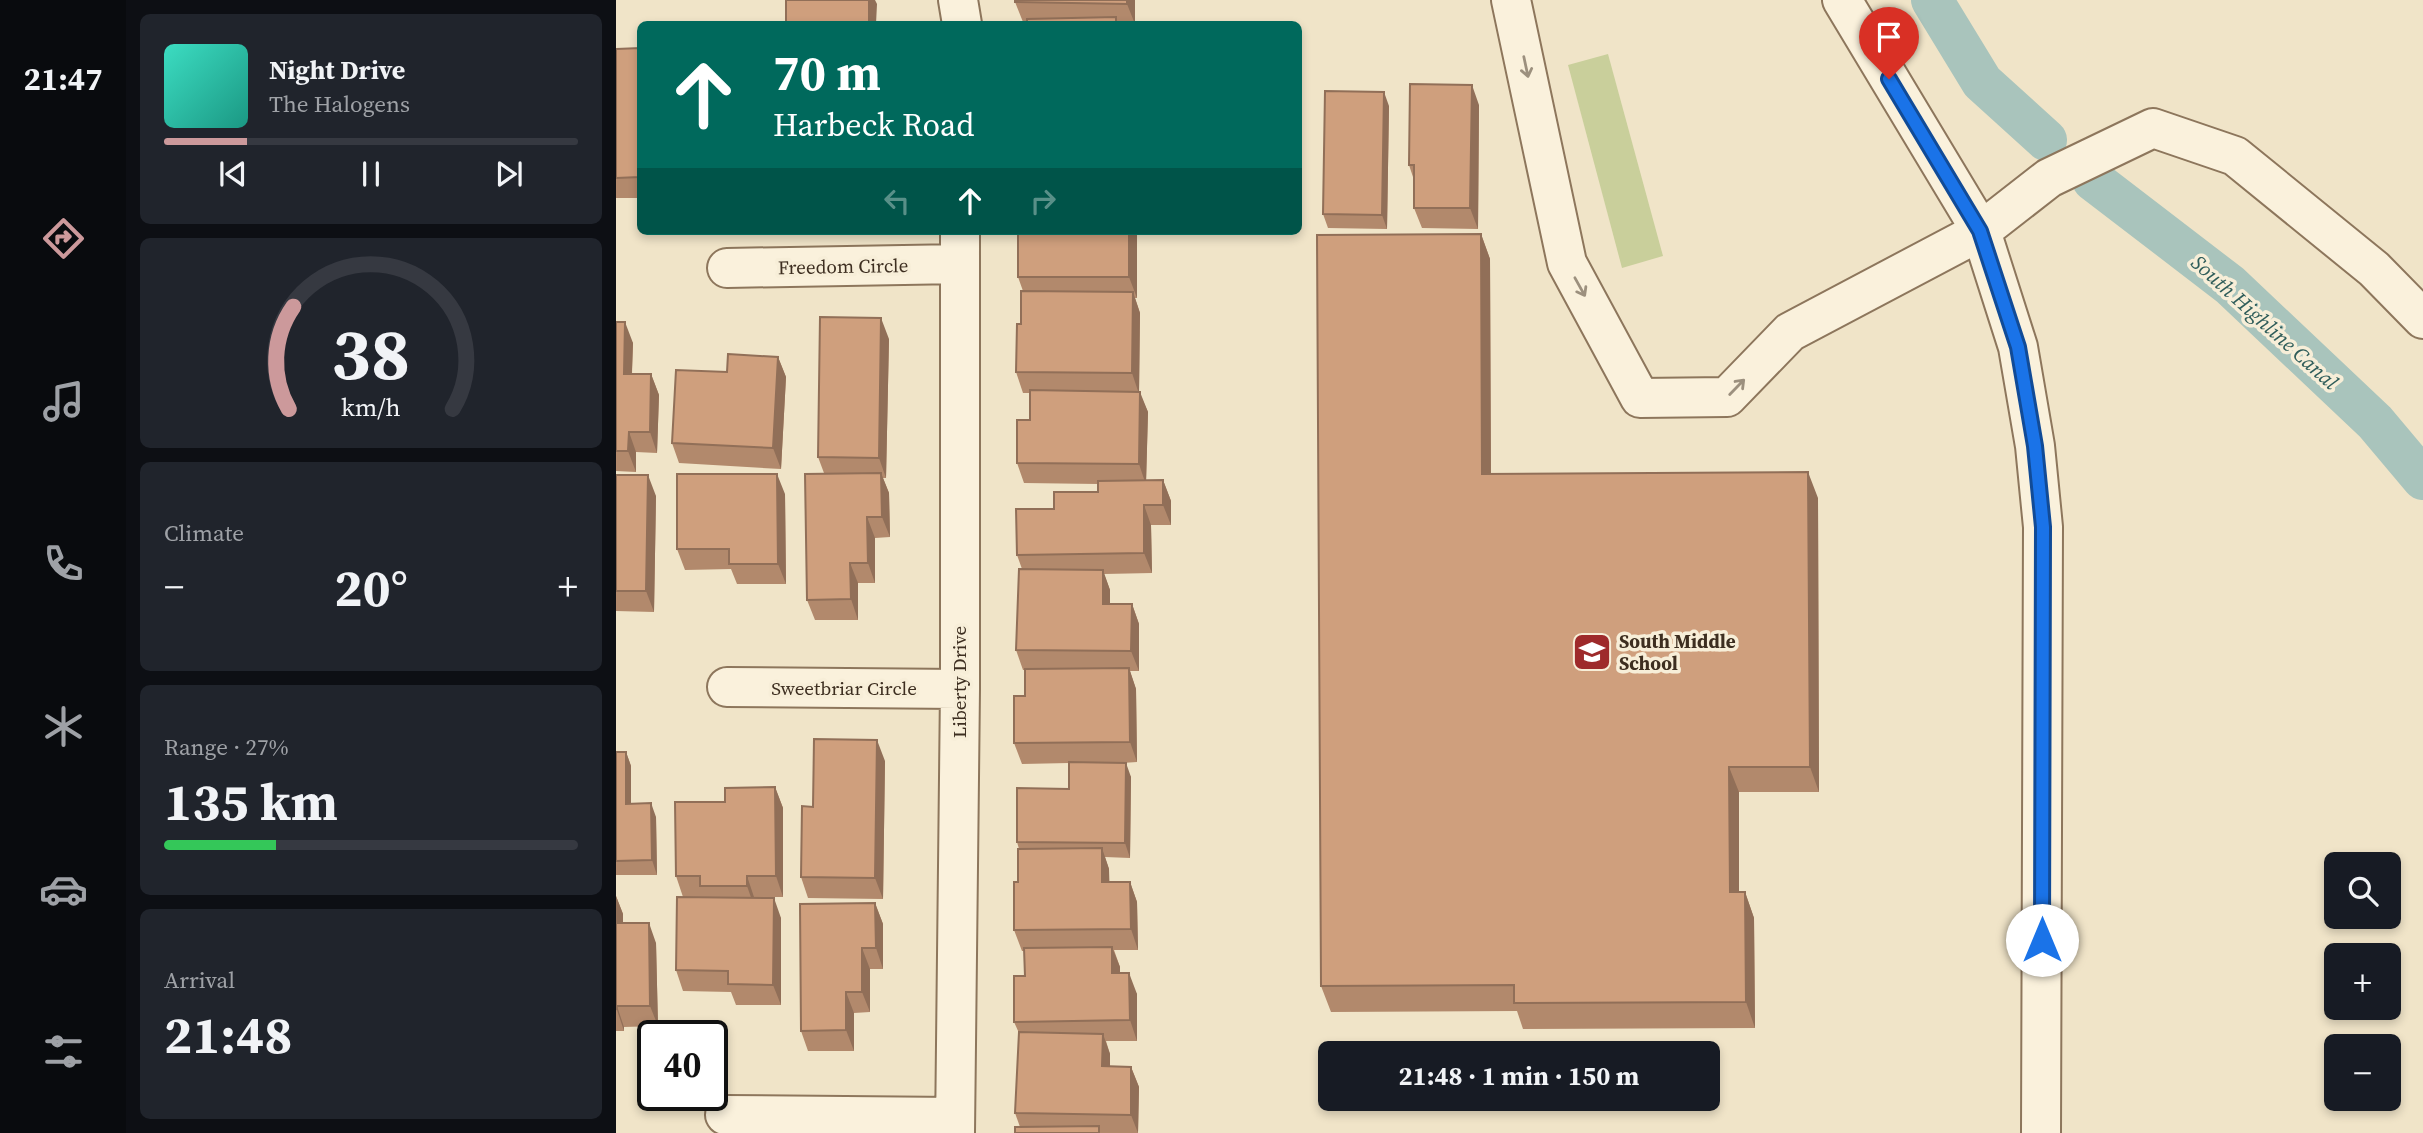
<!DOCTYPE html>
<html lang="en">
<head>
<meta charset="utf-8">
<style>
  :root { --surface:#171b24; --page:#20242c; --text:#f1f3f6; --muted:#9ea1a6; --line:#363941; --accent:#cc999b }
  body { margin:0; font-family:"Source Serif 4",serif; background:var(--page); color:var(--text); height:100vh; display:flex; flex-direction:column; font-size:26px; white-space:nowrap }
  * { box-sizing:border-box; margin:0 }
  p { font-size:23px; color:var(--muted) }
  .icon { flex:none; width:38px; height:38px; fill:none; stroke:currentColor; stroke-width:2; stroke-linecap:round; stroke-linejoin:round }
  .map { position:relative; flex:1; overflow:hidden }
  .side { display:flex; flex-direction:column; gap:14px; padding:14px; background:#0d0f14; width:490px }
  .side>* { flex:none }
  .hud { position:absolute; left:21px; top:21px; width:665px; height:214px; border-radius:10px; box-shadow:0 4px 10px #0003; background:#00695c; color:#fff; overflow:hidden }
  .controls { position:absolute; left:1708px; top:852px; display:grid; gap:14px }
  .controls a { display:grid; place-items:center; width:77px; height:77px; border-radius:10px; background:var(--surface); box-shadow:0 4px 10px #0003; font-size:35px }
  .speed { position:absolute; left:21px; top:1020px; display:flex; gap:14px; font-size:35px; font-weight:700; text-align:center }
  .speed>* { display:grid; place-content:center; width:91px; height:91px; border-radius:50%; background:var(--surface); box-shadow:0 4px 10px #0003; line-height:1 }
  .speed .limit { border:4px solid #111; border-radius:10px; background:#fff; color:#111 }
  .pin { position:absolute; display:grid; place-items:center; width:60px; height:60px; color:#fff; margin:-72px -30px; border-radius:50% 50% 50% 0; rotate:-45deg; box-shadow:0 0 7px #0007 }
  .pin .icon { rotate:45deg }
  .me { position:absolute; width:77px; margin:-38px; rotate:0deg; stroke-linejoin:round; filter:drop-shadow(0 0 5px #0008) }
  .turn { display:flex; align-items:center; gap:24px; height:147px; padding:0 21px; font-size:32px }
  .turn .icon { width:91px; height:91px; stroke-width:2.5 }
  .turn b { display:block; font-size:49px; line-height:60px }
  .lanes { display:flex; align-items:center; height:66px; padding:0 21px; background:#0003; justify-content:center; gap:35px; direction:ltr }
  .lanes .off { opacity:.35 }
  .big { font-size:52px; font-weight:700; line-height:1.1 }
  .side .widget { flex:1; display:flex; flex-direction:column; justify-content:center; gap:10px; min-width:0; padding:0 24px; border-radius:10px; background:var(--page) }
  .side .dial { align-items:center; gap:0 }
  .dial svg { height:182px; overflow:visible; fill:none; stroke:var(--line); stroke-width:7; stroke-linecap:round; text-anchor:middle }
  .dial text { fill:var(--text); stroke:none }
  .song { display:flex; align-items:center; gap:21px }
  .cover { width:84px; height:84px; border-radius:10px; background:linear-gradient(135deg,hsl(170 70% 55%),hsl(170 70% 35%)) }
  .played { height:7px; border-radius:4px; background:linear-gradient(90deg,var(--accent) 20%,var(--line) 20%) }
  .keys { display:flex; justify-content:space-around; direction:ltr }
  .heat { display:flex; justify-content:space-between; align-items:center; font-size:38px; direction:ltr }
  .charge { height:10px; border-radius:5px; background:linear-gradient(90deg,#34c759 27%,var(--line) 0) }
  .trip { position:absolute; left:702px; top:1041px; width:402px; height:70px; border-radius:10px; background:var(--surface); box-shadow:0 4px 10px #0003; font-weight:700; line-height:70px; text-align:center }
  main { display:flex; flex:1; min-height:0 }
  .tabs { display:flex; flex-direction:column; width:126px; justify-content:space-around; align-items:center; background:#090b0e; color:var(--muted) }
  .tabs .icon { width:49px; height:49px }
  .tabs .on { color:var(--accent) }
  .tabs b { font-size:32px; color:var(--text) }
  .map>svg:first-child { display:block }
  .green { fill:#c9cf9b }
  .lines { fill:none; stroke-linecap:round; stroke-linejoin:round }
  .canal { stroke:#a9c4bc; stroke-width:42 }
  .minor-casing { stroke:#8d765c; stroke-width:42 }
  .minor { stroke:#faf1dc; stroke-width:38 }
  .wall { fill:#b2896c }
  .shaded-wall { fill:#916f58 }
  .building { fill:#cf9f7d; stroke:#916f58; stroke-width:2 }
  .oneway { stroke:#9c907e }
  .route-casing { stroke:#114b97; stroke-width:18 }
  .route { stroke:#1a73e8; stroke-width:12 }
  .labels { text-anchor:middle; dominant-baseline:central; stroke-width:7; stroke-linejoin:round; paint-order:stroke }
  .street-label { font-size:19px; fill:#3d2e20; stroke:#f7eed8 }
  .poi-label { font-size:19px; font-weight:bold; fill:#3d2e20; stroke:#f7eed8; text-anchor:start }
  .water-label { font-size:21px; font-style:italic; fill:#2f5d5a; stroke:#f7eed8 }
</style>
</head>
<body>
<main>
<nav class="tabs">
<b>21:47</b>
<svg class="icon on" aria-label="directions" viewBox="0 0 24 24"><path d="M12 3l9 9-9 9-9-9zM9 14v-3h6M13 9l2 2-2 2"/></svg>
<svg class="icon" aria-label="music" viewBox="0 0 24 24"><path d="M9 18V5l10-2v13"/><circle cx="6" cy="18" r="3"/><circle cx="16" cy="16" r="3"/></svg>
<svg class="icon" aria-label="phone" viewBox="0 0 24 24"><path d="M5 4h4l2 5-3 2q2 4 5 5l2-3 5 2v4C11 20 4 13 5 4z"/></svg>
<svg class="icon" aria-label="climate" viewBox="0 0 24 24"><path d="M12 3v18M4 7l16 10M4 17L20 7"/></svg>
<svg class="icon" aria-label="car" viewBox="0 0 24 24"><path d="M5 17H2v-5l4-1 3-4h7l3 4 3 1v5h-3M9 17h6M6 11h13"/><circle cx="7" cy="17" r="2"/><circle cx="17" cy="17" r="2"/></svg>
<svg class="icon" aria-label="filters" viewBox="0 0 24 24"><path d="M4 7h16M4 17h16"/><circle cx="9" cy="7" r="2"/><circle cx="15" cy="17" r="2"/></svg>
</nav>
<section class="side">
<div class="widget">
<div class="song"><i class="cover"></i><div><b>Night Drive</b><p>The Halogens</p></div></div>
<div class="played"></div>
<div class="keys"><svg class="icon" aria-label="previous" viewBox="0 0 24 24"><path d="M18 5L8 12l10 7zM5 5v14"/></svg><svg class="icon" aria-label="pause" viewBox="0 0 24 24"><path d="M8 5v14M16 5v14"/></svg><svg class="icon" aria-label="next" viewBox="0 0 24 24"><path d="M6 5l10 7-10 7zM19 5v14"/></svg></div>
</div>
<div class="widget dial"><svg viewBox="0 0 100 80">
<path d="M14 69A42 42 0 1 1 86 69"/>
<path d="M14 69A42 42 0 0 1 16 24" stroke="#cc999b"/>
<text x="50" y="56" font-size="32" font-weight="700">38</text>
<text x="50" y="72" font-size="11">km/h</text>
</svg></div>
<div class="widget"><p>Climate</p>
<div class="heat"><a>−</a><b class="big">20°</b><a>+</a></div>
</div>
<div class="widget"><p>Range · 27%</p><b class="big">135 km</b><div class="charge"></div></div>
<div class="widget"><p>Arrival</p><b class="big">21:48</b></div>
</section>
<div class="map">
<svg width="1807" height="1133" viewBox="0 0 1807 1133">
  <rect width="100%" height="100%" fill="#f0e4c8"/>
  <path class="green" d="M 992,54 L 1047,256 L 1006,268 L 952,65 Z"/>
  <g class="lines">
    <path class="canal" d="M 1316,0 L 1366,82 L 1430,140
      M 1477,180 L 1614,285 L 1759,422 L 1807,479"/>
    <g class="minor-casing">
      <path id="minor" d="M 342,0 L 346,24
        M 895,0 L 951,263 L 1024,398 L 1111,397 L 1174,332 L 1365,231 L 1433,178 L 1537,128 L 1619,156 L 1758,269 L 1807,319
        M 1226,0 L 1365,231 L 1402,347 L 1419,446 L 1427,527 L 1425,1133
        M 111,268 L 344,264
        M 111,687 L 344,689
        M 109,1115 L 339,1117
        M 339,1133 L 344,689 L 344,231"/>
    </g>
    <use href="#minor" class="minor"/>
  </g>
  <path class="wall" d="M 519,0 L 519,24 L 411,24 L 411,22 L 407,22 L 399,2 Z
    M 24,48 L 24,198 L 0,198 L 0,49 Z
    M 863,105 L 862,229 L 806,228 L 798,208 L 798,180 L 793,165 Z
    M 773,106 L 771,229 L 712,228 L 707,214 Z
    M 521,231 L 521,298 L 519,298 L 524,313 L 523,392 L 532,412 L 530,480 L 547,480 L 555,501 L 555,525 L 535,525 L 536,573 L 488,574 L 494,590 L 494,604 L 516,604 L 523,624 L 523,671 L 514,671 L 520,689 L 521,762 L 506,763 L 515,777 L 514,858 L 489,857 L 493,869 L 493,882 L 514,882 L 521,902 L 522,950 L 498,950 L 504,967 L 504,973 L 521,994 L 521,1041 L 490,1041 L 494,1054 L 494,1066 L 515,1067 L 523,1087 L 522,1133 L 399,1133 L 404,1127 L 399,1113 L 403,1033 L 398,1022 L 409,976 L 408,951 L 406,951 L 398,930 L 403,849 L 401,842 L 453,789 L 453,763 L 406,764 L 398,743 L 409,696 L 409,670 L 407,670 L 400,650 L 406,569 L 401,555 L 438,509 L 482,492 L 482,484 L 408,483 L 401,463 L 414,420 L 414,393 L 407,393 L 400,372 L 407,291 L 402,277 Z
    M 865,234 L 874,259 L 875,474 L 1202,498 L 1203,792 L 1123,792 L 1123,892 L 1129,892 L 1138,918 L 1139,1028 L 907,1029 L 901,1011 L 715,1012 L 705,986 Z
    M 0,322 L 17,343 L 16,374 L 35,374 L 43,395 L 41,453 L 20,452 L 20,472 L 0,471 Z
    M 273,339 L 270,478 L 267,478 L 273,493 L 274,537 L 259,538 L 259,583 L 242,583 L 242,620 L 199,620 L 191,600 L 208,473 L 202,457 Z
    M 162,357 L 170,377 L 165,469 L 63,463 L 56,443 L 111,372 Z
    M 0,475 L 40,496 L 38,612 L 0,611 Z
    M 169,494 L 170,584 L 121,584 L 115,569 L 69,570 L 61,549 Z
    M 0,752 L 10,752 L 15,766 L 15,804 L 40,817 L 41,875 L 0,875 Z
    M 269,761 L 267,899 L 192,898 L 185,877 L 197,807 Z
    M 159,787 L 167,808 L 167,897 L 138,897 L 165,918 L 165,1005 L 120,1005 L 115,992 L 67,991 L 60,970 L 67,897 L 60,876 L 109,802 Z
    M 0,896 L 7,914 L 7,923 L 40,943 L 42,1026 L 8,1027 L 8,1031 L 0,1031 Z
    M 259,903 L 267,924 L 267,969 L 254,969 L 254,1012 L 238,1013 L 238,1051 L 192,1051 L 185,1031 Z"/>
  <path class="shaded-wall" d="M 253,0 L 259,0 L 261,4 L 260,24 L 253,24 Z
    M 511,0 L 519,0 L 519,24 L 511,4 Z
    M 856,85 L 863,105 L 862,229 L 854,208 Z
    M 768,92 L 773,106 L 771,229 L 766,215 Z
    M 513,231 L 521,231 L 521,298 L 513,277 Z
    M 865,234 L 874,259 L 875,500 L 866,474 Z
    M 517,292 L 524,313 L 523,394 L 516,373 Z
    M 265,318 L 273,339 L 270,478 L 263,458 Z
    M 9,322 L 17,343 L 15,394 L 8,374 Z
    M 162,357 L 170,377 L 165,469 L 157,448 Z
    M 35,374 L 43,395 L 41,453 L 34,432 Z
    M 524,392 L 532,412 L 530,485 L 523,464 Z
    M 13,432 L 20,452 L 20,472 L 12,451 Z
    M 1192,472 L 1202,498 L 1203,792 L 1194,767 Z
    M 265,473 L 273,493 L 274,537 L 266,517 Z
    M 161,474 L 169,494 L 170,584 L 162,564 Z
    M 32,475 L 40,496 L 38,612 L 30,591 Z
    M 547,480 L 555,501 L 555,525 L 547,505 Z
    M 528,505 L 535,525 L 536,573 L 528,553 Z
    M 251,517 L 259,538 L 259,583 L 252,563 Z
    M 234,563 L 242,583 L 242,620 L 235,599 Z
    M 487,570 L 494,590 L 494,624 L 487,604 Z
    M 516,604 L 523,624 L 523,671 L 515,651 Z
    M 513,668 L 520,689 L 521,762 L 514,742 Z
    M 261,740 L 269,761 L 267,899 L 259,878 Z
    M 10,752 L 15,766 L 15,818 L 10,804 Z
    M 510,763 L 515,777 L 514,858 L 509,843 Z
    M 1113,767 L 1123,792 L 1123,918 L 1114,892 Z
    M 159,787 L 167,808 L 167,897 L 160,876 Z
    M 35,803 L 40,817 L 41,875 L 36,860 Z
    M 486,848 L 493,869 L 494,902 L 486,882 Z
    M 131,876 L 138,897 L 138,906 L 131,886 Z
    M 514,882 L 521,902 L 522,950 L 515,929 Z
    M 1129,892 L 1138,918 L 1139,1028 L 1130,1002 Z
    M 0,896 L 7,914 L 7,944 L 0,923 Z
    M 158,898 L 165,918 L 165,1005 L 157,985 Z
    M 259,903 L 267,924 L 267,969 L 260,948 Z
    M 33,923 L 40,943 L 42,1026 L 34,1006 Z
    M 496,947 L 504,967 L 504,994 L 496,973 Z
    M 246,948 L 254,969 L 254,1012 L 246,992 Z
    M 513,973 L 521,994 L 521,1041 L 514,1020 Z
    M 230,992 L 238,1013 L 238,1051 L 230,1030 Z
    M 1,1006 L 8,1027 L 8,1031 L 1,1010 Z
    M 487,1034 L 494,1054 L 494,1087 L 486,1066 Z
    M 515,1067 L 523,1087 L 522,1133 L 515,1115 Z"/>
  <path class="building" d="M 170,0 L 253,0 L 253,24 L 170,24 Z
    M 399,0 L 511,0 L 511,4 L 399,2 Z
    M 500,17 L 500,24 L 411,24 L 411,19 Z
    M 24,48 L 24,177 L 0,178 L 0,49 Z
    M 794,84 L 856,85 L 854,208 L 798,208 L 798,165 L 793,165 Z
    M 709,91 L 768,92 L 766,215 L 707,214 Z
    M 402,231 L 513,231 L 513,277 L 402,277 Z
    M 865,234 L 866,474 L 1192,472 L 1194,767 L 1113,767 L 1114,892 L 1129,892 L 1130,1002 L 898,1003 L 898,985 L 705,986 L 701,235 Z
    M 405,291 L 517,292 L 516,373 L 400,372 L 401,324 L 405,324 Z
    M 204,317 L 265,318 L 263,458 L 202,457 Z
    M 0,322 L 9,322 L 8,374 L 35,374 L 34,432 L 13,432 L 12,451 L 0,451 Z
    M 112,354 L 162,357 L 157,448 L 56,443 L 60,370 L 111,372 Z
    M 414,390 L 524,392 L 523,464 L 401,463 L 401,420 L 414,420 Z
    M 265,473 L 266,517 L 251,517 L 252,563 L 234,563 L 235,599 L 191,600 L 189,474 Z
    M 61,474 L 161,474 L 162,564 L 113,564 L 113,549 L 61,549 Z
    M 0,475 L 32,475 L 30,591 L 0,591 Z
    M 547,480 L 547,505 L 528,505 L 528,553 L 401,555 L 400,509 L 438,509 L 438,492 L 482,492 L 482,481 Z
    M 403,569 L 487,570 L 487,604 L 516,604 L 515,651 L 400,650 Z
    M 513,668 L 514,742 L 398,743 L 398,696 L 409,696 L 409,669 Z
    M 198,739 L 261,740 L 259,878 L 185,877 L 186,806 L 197,807 Z
    M 0,752 L 10,752 L 10,804 L 35,803 L 36,860 L 0,861 Z
    M 453,762 L 510,763 L 509,843 L 401,842 L 401,788 L 453,789 Z
    M 159,787 L 160,876 L 131,876 L 131,886 L 84,886 L 84,876 L 60,876 L 59,802 L 109,802 L 109,788 Z
    M 486,848 L 486,882 L 514,882 L 515,929 L 398,930 L 398,882 L 402,882 L 402,849 Z
    M 61,897 L 158,898 L 157,985 L 112,984 L 112,971 L 60,970 Z
    M 259,903 L 260,948 L 246,948 L 246,992 L 230,992 L 230,1030 L 185,1031 L 184,904 Z
    M 0,923 L 33,923 L 34,1006 L 1,1006 L 0,1010 Z
    M 496,947 L 496,973 L 513,973 L 514,1020 L 398,1022 L 398,976 L 409,976 L 408,948 Z
    M 403,1032 L 487,1034 L 486,1066 L 515,1067 L 515,1115 L 399,1113 Z
    M 483,1126 L 483,1133 L 399,1133 L 399,1127 Z"/>
  <defs><path id="oneway-shaft" d="M-6 0H5M1.5-3L5.5 0L1.5 3" fill="none" stroke-width="1.6" stroke-linecap="round" stroke-linejoin="round" transform="scale(1.75)"/></defs>
  <g class="oneway">
    <use href="#oneway-shaft" transform="translate(910 67) rotate(78)"/>
    <use href="#oneway-shaft" transform="translate(964 287) rotate(61)"/>
    <use href="#oneway-shaft" transform="translate(1121 387) rotate(-46)"/>
  </g>
  <g class="lines">
    <g class="route-casing">
      <path id="route" d="M 1273,79 L 1364,231 L 1402,347 L 1419,446 L 1427,527 L 1426,940"/>
    </g>
    <use href="#route" class="route"/>
  </g>
  <defs>
    <g id="school-square" transform="scale(2.0125)"><rect x="-9" y="-9" width="18" height="18" rx="4" fill="#9e2a2b" stroke="#f7eed8"/><path d="M0-5L7-2L0 1L-7-2ZM-4 1L0 2.5L4 1V4Q0 6-4 4Z" fill="#fff"/></g>
  </defs>
  <g fill-rule="evenodd">
    <use href="#school-square" x="976" y="652"/>
  </g>
  <g class="labels">
    <g class="street-label">
      <text transform="translate(227 266) rotate(-1)">Freedom Circle</text>
      <text transform="translate(343 682) rotate(-90)">Liberty Drive</text>
      <text x="228" y="688">Sweetbriar Circle</text>
    </g>
    <g class="poi-label">
      <text x="1003" y="641">South Middle<tspan x="1003" dy="22">School</tspan></text>
    </g>
    <g class="water-label">
      <text transform="translate(1649 322) rotate(42)">South Highline Canal</text>
    </g>
  </g>
</svg>
<div class="controls">
<a><svg class="icon" aria-label="search" viewBox="0 0 24 24"><circle cx="10" cy="10" r="6"/><path d="M15 15l6 6"/></svg></a>
<a>+</a>
<a>−</a>
</div>
<div class="speed"><div class="limit">40</div></div>
<div class="pin" style="left:1273px;top:79px;background:#d93025"><svg class="icon" aria-label="arrive" viewBox="0 0 24 24"><path d="M6 21V4h12l-3 4 3 4H6"/></svg></div>
<svg class="me" style="left:1426px;top:940px" viewBox="-20 -20 40 40"><circle r="19" fill="#fff"/><path d="M0-13L10 11 0 6-10 11z" fill="#1a73e8"/></svg>
<div class="trip">21:48 · 1 min · 150 m</div>
<div class="hud">
<div class="turn"><svg class="icon" aria-label="ahead" viewBox="0 0 24 24"><path d="M12 20V5M6 11l6-6 6 6"/></svg><div><b>70 m</b>Harbeck Road</div></div>
<div class="lanes"><svg class="icon off" aria-label="left" viewBox="0 0 24 24"><path d="M17 20v-9H6M10 6l-5 5 5 5"/></svg><svg class="icon" aria-label="ahead" viewBox="0 0 24 24"><path d="M12 20V5M6 11l6-6 6 6"/></svg><svg class="icon off" aria-label="right" viewBox="0 0 24 24"><path d="M7 20v-9h11M14 6l5 5-5 5"/></svg></div>
</div>
</div>
</main>
</body>
</html>
